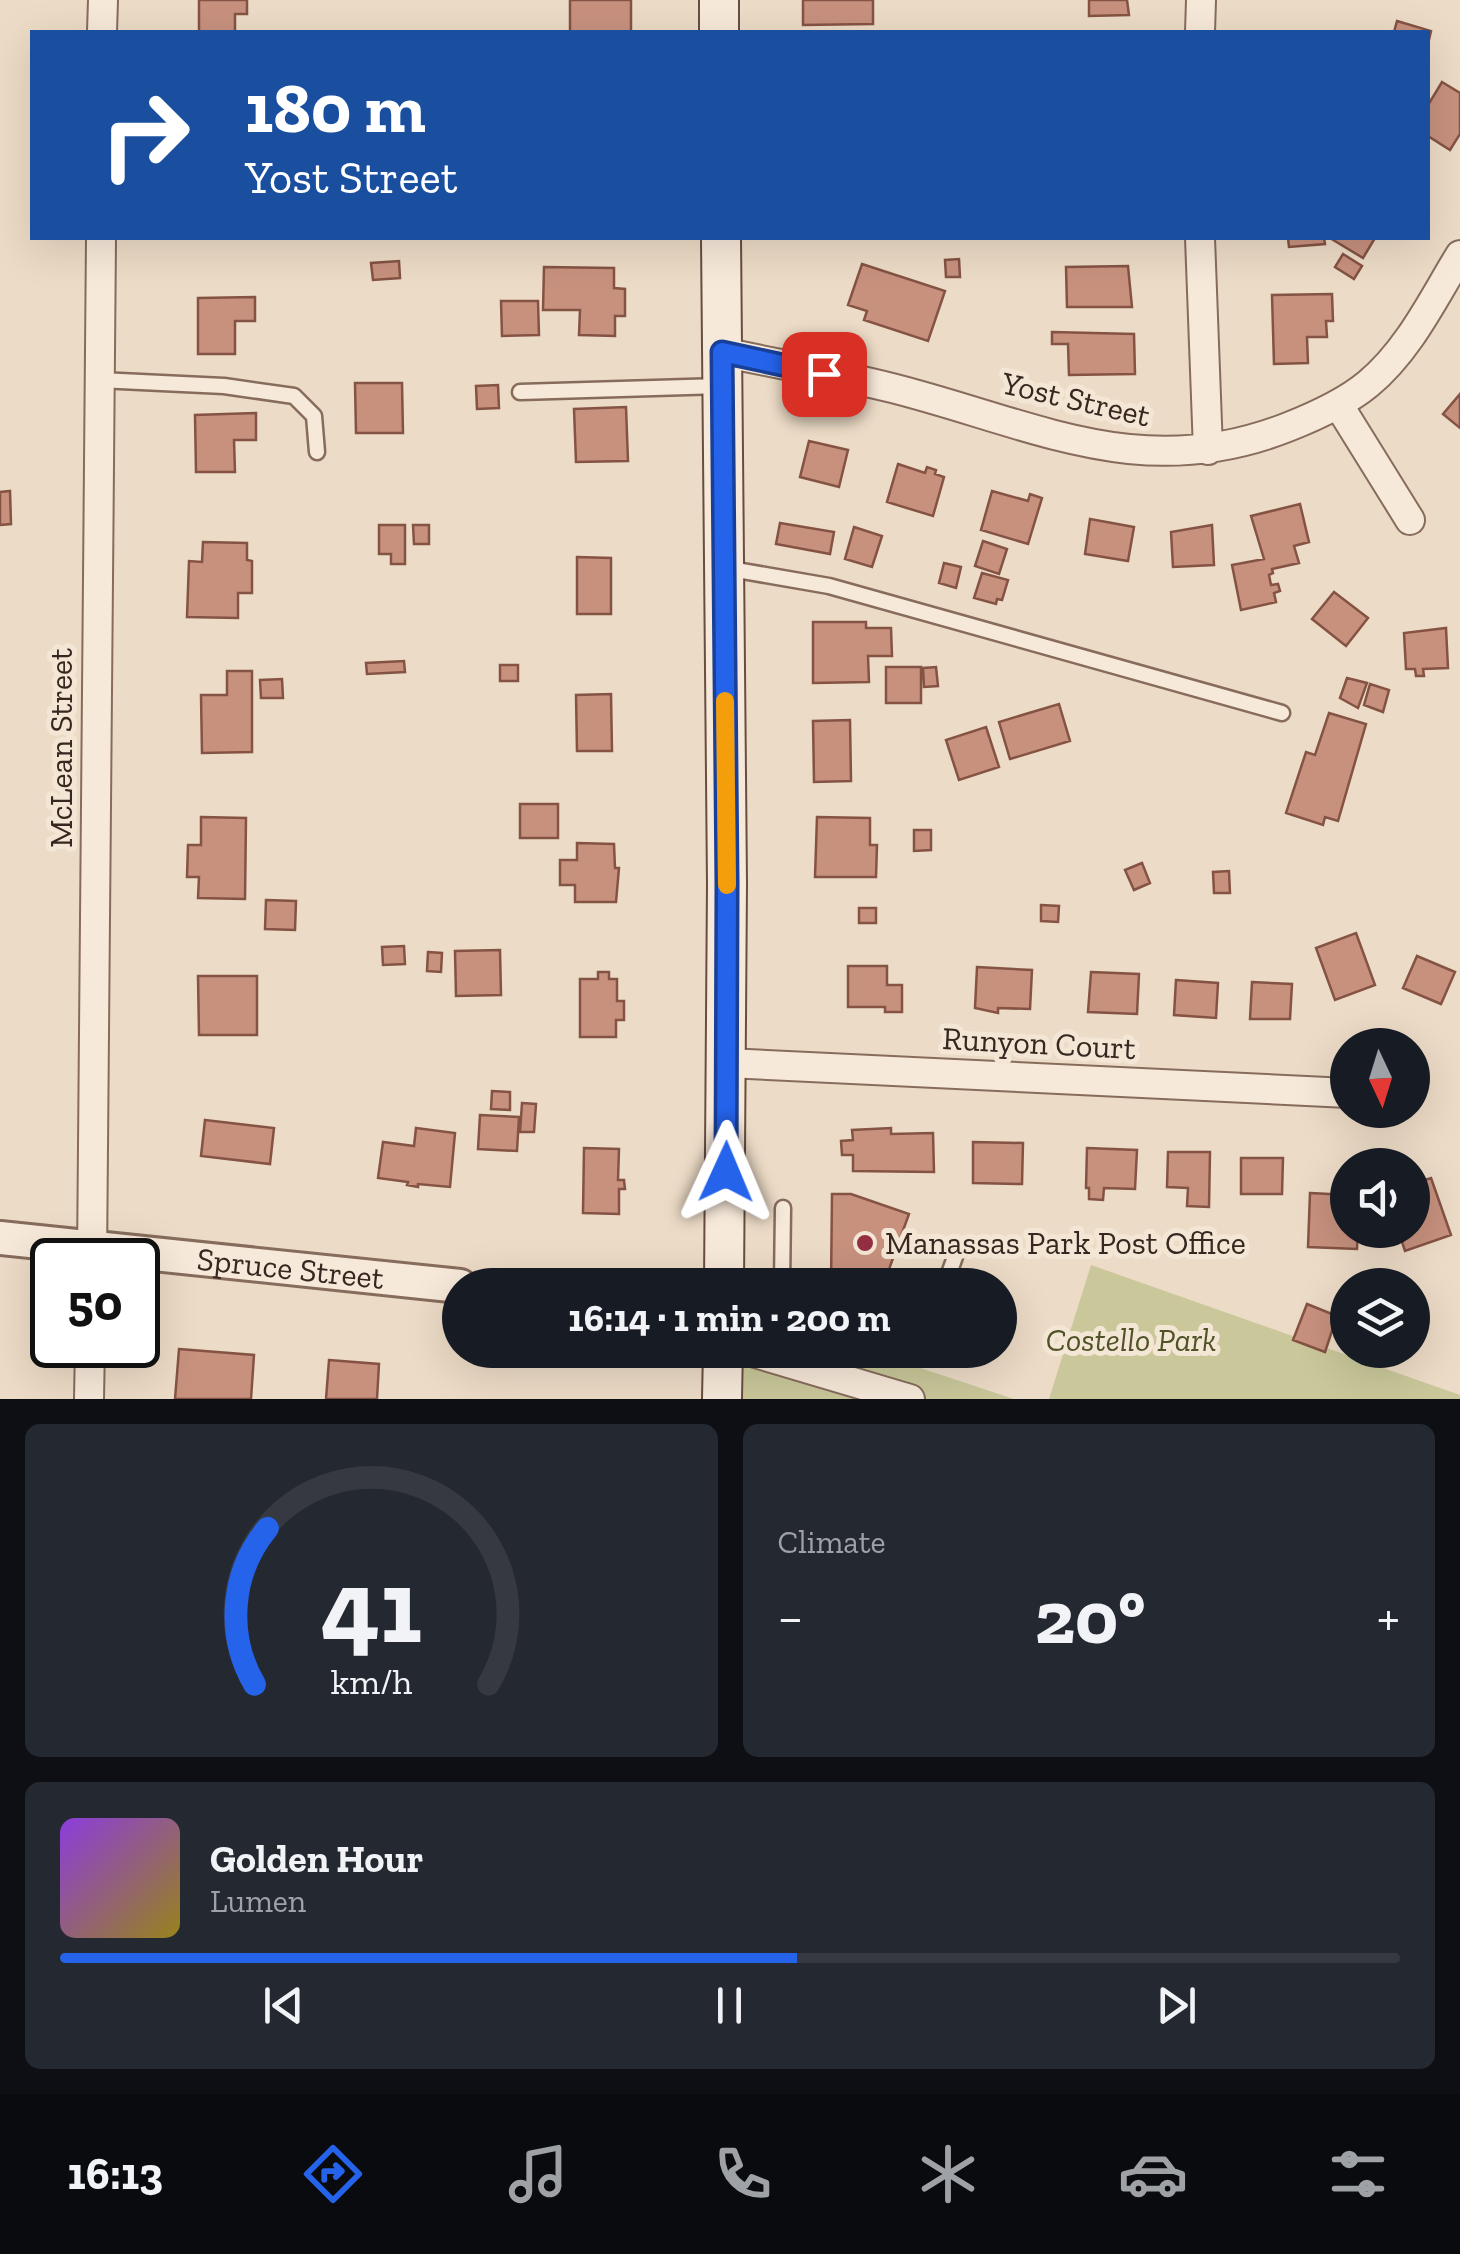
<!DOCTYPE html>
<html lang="en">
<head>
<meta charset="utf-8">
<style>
  :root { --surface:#171b24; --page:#242831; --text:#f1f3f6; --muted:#9ea1a6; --line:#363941; --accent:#2563eb }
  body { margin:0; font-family:"Zilla Slab",serif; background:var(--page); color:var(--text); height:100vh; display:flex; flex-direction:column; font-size:38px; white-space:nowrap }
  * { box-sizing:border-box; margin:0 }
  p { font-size:32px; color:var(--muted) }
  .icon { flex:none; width:55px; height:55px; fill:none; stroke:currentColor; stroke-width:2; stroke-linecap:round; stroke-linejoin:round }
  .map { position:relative; height:1399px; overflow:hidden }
  .sheet { display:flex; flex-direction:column; gap:25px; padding:25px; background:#0d0f14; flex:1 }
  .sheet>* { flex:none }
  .guide { position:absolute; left:30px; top:30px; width:1400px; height:210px; border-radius:0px; box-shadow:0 10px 40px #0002; background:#1a4fa0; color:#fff; overflow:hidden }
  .needle { width:65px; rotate:176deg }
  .controls { position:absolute; left:1330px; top:1028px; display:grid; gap:20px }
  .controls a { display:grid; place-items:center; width:100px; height:100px; border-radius:50%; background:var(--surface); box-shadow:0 10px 40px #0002; font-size:50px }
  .speed { position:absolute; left:30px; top:1238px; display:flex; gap:20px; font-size:50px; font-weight:700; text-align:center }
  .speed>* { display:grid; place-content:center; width:130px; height:130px; border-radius:50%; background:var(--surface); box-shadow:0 10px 40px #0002; line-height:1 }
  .speed .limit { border:5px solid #111; border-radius:15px; background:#fff; color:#111 }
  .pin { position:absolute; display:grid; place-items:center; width:85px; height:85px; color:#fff; margin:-42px; border-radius:20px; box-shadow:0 5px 15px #0006 }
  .me { position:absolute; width:110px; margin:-55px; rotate:1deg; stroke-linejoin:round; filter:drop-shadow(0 0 8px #0008) }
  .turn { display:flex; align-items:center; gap:35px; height:210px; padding:0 50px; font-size:45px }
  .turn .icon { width:130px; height:130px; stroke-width:2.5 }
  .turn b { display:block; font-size:70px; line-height:85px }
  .big { font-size:75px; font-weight:700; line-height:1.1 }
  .sheet .widget { flex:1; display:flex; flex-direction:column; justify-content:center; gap:15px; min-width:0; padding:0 35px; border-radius:15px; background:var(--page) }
  .sheet .dial { align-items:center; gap:0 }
  .dial svg { height:260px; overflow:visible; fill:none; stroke:var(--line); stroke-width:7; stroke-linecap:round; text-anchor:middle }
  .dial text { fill:var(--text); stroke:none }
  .song { display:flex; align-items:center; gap:30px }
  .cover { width:120px; height:120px; border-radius:15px; background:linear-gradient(135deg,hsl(270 70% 55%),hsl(50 70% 35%)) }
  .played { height:10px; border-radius:5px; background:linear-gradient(90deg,var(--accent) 55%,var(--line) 55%) }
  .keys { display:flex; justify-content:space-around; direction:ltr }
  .heat { display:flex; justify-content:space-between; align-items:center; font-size:55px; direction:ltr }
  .sheet .tiles { flex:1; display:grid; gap:25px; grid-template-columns:1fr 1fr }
  .widget:last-child { grid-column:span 2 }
  .trip { position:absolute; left:442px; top:1268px; width:575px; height:100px; border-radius:50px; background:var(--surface); box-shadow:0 10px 40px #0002; font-weight:700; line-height:100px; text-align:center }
  .menu { display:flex; height:160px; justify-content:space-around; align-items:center; background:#090b0e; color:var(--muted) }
  .menu .icon { width:70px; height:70px }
  .menu .active { color:var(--accent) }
  .menu b { font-size:45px; color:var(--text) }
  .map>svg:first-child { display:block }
  .park { fill:#cac89a }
  .building { fill:#c8917e; stroke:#845343; stroke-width:2.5 }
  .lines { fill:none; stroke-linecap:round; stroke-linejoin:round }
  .service-casing { stroke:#876c5c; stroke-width:19 }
  .minor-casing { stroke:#876c5c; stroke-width:32 }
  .tertiary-casing { stroke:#876c5c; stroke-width:38 }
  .secondary-casing { stroke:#684e40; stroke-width:42 }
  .service { stroke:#f7e9d9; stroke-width:14 }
  .minor { stroke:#f7e9d9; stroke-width:28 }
  .tertiary { stroke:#f7e9d9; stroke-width:32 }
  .secondary { stroke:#f7e9d9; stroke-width:38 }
  .route-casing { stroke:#184099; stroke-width:25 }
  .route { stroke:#2563eb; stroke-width:18 }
  .slow { stroke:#f59e0b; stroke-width:18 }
  .poi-dot { fill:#932f40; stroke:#f4e6d5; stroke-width:4 }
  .labels { text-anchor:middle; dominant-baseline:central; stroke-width:10; stroke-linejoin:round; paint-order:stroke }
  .street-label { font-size:32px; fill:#372720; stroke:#f4e6d5 }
  .poi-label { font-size:32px; fill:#372720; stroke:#f4e6d5; text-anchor:start }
  .park-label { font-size:32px; font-style:italic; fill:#4f5327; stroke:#f4e6d5 }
</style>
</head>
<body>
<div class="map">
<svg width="1460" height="1399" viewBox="0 0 1460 1399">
  <rect width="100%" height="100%" fill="#ecdbc6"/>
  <path class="park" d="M 1091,1265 L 1460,1395 L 1460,1399 L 1049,1399 Z
    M 744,1350 L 866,1350 L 1014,1399 L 743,1399 Z"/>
  <path class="building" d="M 199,0 L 247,0 L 247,14 L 235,14 L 235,32 L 199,32 Z
    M 570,0 L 631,0 L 631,32 L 562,32 L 570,31 Z
    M 803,0 L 873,0 L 873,24 L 803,25 Z
    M 1089,0 L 1127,0 L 1129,15 L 1089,16 Z
    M 1397,21 L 1431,31 L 1428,44 L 1428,32 L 1394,32 Z
    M 1442,82 L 1460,93 L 1460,134 L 1450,150 L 1428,136 L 1428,105 Z
    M 1288,238 L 1324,238 L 1325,244 L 1289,247 Z
    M 1330,238 L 1375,238 L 1363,258 Z
    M 1343,254 L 1362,266 L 1354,279 L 1335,267 Z
    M 959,259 L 960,277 L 946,277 L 945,260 Z
    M 399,261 L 400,278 L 373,280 L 371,263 Z
    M 862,264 L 945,291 L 928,341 L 864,320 L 867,311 L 848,305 Z
    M 1128,266 L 1132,307 L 1067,307 L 1066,267 Z
    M 544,267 L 614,268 L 614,288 L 625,289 L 625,316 L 615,316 L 615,336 L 579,335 L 580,310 L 543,310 Z
    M 1332,294 L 1333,321 L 1326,321 L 1327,337 L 1307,337 L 1308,363 L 1274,364 L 1272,295 Z
    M 255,297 L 255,321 L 235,321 L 235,354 L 198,354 L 198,298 Z
    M 501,301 L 538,301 L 539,335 L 502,336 Z
    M 1052,332 L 1134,334 L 1135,374 L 1069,375 L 1068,344 L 1052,344 Z
    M 355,383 L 402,383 L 403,433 L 356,433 Z
    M 498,385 L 499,408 L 477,409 L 476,386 Z
    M 1460,394 L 1460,428 L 1443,414 Z
    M 626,407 L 628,461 L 576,462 L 574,409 Z
    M 256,413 L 256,440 L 234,440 L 235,472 L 196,472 L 195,415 Z
    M 809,441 L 848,450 L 839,487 L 800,477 Z
    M 898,464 L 925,473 L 927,467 L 936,470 L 935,474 L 944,477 L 933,516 L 887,502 Z
    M 10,491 L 11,524 L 0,525 L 0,492 Z
    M 992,491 L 1028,501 L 1030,494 L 1042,498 L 1028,544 L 981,530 Z
    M 1300,504 L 1309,542 L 1294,546 L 1299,563 L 1272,569 L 1273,573 L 1269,575 L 1271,585 L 1278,584 L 1280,591 L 1274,593 L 1276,602 L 1241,610 L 1232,565 L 1264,559 L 1251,516 Z
    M 1090,519 L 1134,527 L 1128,561 L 1085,554 Z
    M 780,523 L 834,532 L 830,554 L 776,544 Z
    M 379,525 L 405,525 L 405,564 L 391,564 L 391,554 L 379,554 Z
    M 413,525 L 429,525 L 429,544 L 414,544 Z
    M 1212,525 L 1214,565 L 1173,567 L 1171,532 Z
    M 854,527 L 882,536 L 872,567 L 845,559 Z
    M 983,541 L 1007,549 L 999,574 L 975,566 Z
    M 203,542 L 247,543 L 247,560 L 252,561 L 252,593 L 238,593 L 238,618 L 187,617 L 189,561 L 202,562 Z
    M 577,557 L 611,558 L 611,614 L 577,614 Z
    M 944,563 L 961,567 L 956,588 L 939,583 Z
    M 982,573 L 1008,580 L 1002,600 L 997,599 L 996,604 L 974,598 Z
    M 1334,592 L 1368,618 L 1346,646 L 1312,619 Z
    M 813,622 L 866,622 L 866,628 L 891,628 L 892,656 L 868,656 L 869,682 L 813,683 Z
    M 1446,628 L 1448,668 L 1423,669 L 1424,676 L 1416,676 L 1415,669 L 1406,669 L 1404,633 Z
    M 404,661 L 405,672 L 367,674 L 366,663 Z
    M 500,665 L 518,665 L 518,681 L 500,681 Z
    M 886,667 L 921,667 L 921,703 L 886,703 Z
    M 936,667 L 938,686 L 924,687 L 923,668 Z
    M 227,671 L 252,671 L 252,752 L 202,753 L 201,695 L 227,695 Z
    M 1347,678 L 1367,683 L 1358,708 L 1340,698 Z
    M 282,679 L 283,698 L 261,698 L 260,680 Z
    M 1370,684 L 1389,690 L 1383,712 L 1364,705 Z
    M 611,694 L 612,751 L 577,751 L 576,695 Z
    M 1059,704 L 1070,741 L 1010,759 L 999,722 Z
    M 1329,713 L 1366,724 L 1338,821 L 1325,817 L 1323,825 L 1286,813 L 1306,752 L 1315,755 Z
    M 850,720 L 851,781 L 814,782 L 813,721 Z
    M 986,727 L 999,767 L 959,780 L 946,740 Z
    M 520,804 L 558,804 L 558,838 L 520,838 Z
    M 201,817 L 246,818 L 245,899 L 198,898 L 199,877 L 187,877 L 188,845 L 201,845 Z
    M 817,817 L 870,818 L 870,845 L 877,845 L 876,877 L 815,877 Z
    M 914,830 L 931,830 L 931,850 L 914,851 Z
    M 577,843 L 614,844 L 615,868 L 619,868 L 616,902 L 575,902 L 575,885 L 560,885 L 560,860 L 577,860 Z
    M 1142,863 L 1150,883 L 1134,890 L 1125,870 Z
    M 1229,871 L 1230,893 L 1214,893 L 1213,872 Z
    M 266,900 L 296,901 L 295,930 L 265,929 Z
    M 1041,905 L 1059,906 L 1058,922 L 1041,921 Z
    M 859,908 L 876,908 L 876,923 L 859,923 Z
    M 1356,933 L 1375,985 L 1335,1000 L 1316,948 Z
    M 404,946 L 405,964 L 383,965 L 382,947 Z
    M 500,950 L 501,995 L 456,996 L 455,951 Z
    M 428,952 L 442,953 L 441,972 L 427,971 Z
    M 1417,956 L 1455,972 L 1441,1004 L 1403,988 Z
    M 848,966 L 887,966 L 887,985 L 902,985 L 902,1012 L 885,1012 L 885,1007 L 848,1007 Z
    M 977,967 L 1032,970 L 1030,1009 L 998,1008 L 998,1013 L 975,1008 Z
    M 598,972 L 609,972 L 609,979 L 617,979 L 617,1001 L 624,1001 L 624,1020 L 616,1020 L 616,1037 L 580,1037 L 580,979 L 598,979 Z
    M 1091,972 L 1139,974 L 1137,1014 L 1088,1012 Z
    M 198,976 L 257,976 L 257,1035 L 199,1035 Z
    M 1176,980 L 1218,983 L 1216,1018 L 1174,1015 Z
    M 1252,982 L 1292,984 L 1290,1019 L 1250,1019 Z
    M 492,1091 L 510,1092 L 510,1110 L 491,1109 Z
    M 522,1103 L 536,1104 L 534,1132 L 520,1132 Z
    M 480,1115 L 519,1117 L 517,1151 L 478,1149 Z
    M 205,1120 L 274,1128 L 270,1164 L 201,1156 Z
    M 416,1128 L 455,1133 L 450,1187 L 418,1184 L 418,1187 L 407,1185 L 408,1182 L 378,1178 L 383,1142 L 414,1146 Z
    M 891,1128 L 891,1134 L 933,1133 L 934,1172 L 853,1171 L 853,1155 L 842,1155 L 841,1141 L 853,1140 L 852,1130 Z
    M 973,1142 L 1023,1143 L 1022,1184 L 973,1183 Z
    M 584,1148 L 619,1149 L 618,1180 L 624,1180 L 625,1189 L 619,1189 L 619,1214 L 583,1213 Z
    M 1087,1148 L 1137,1150 L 1135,1189 L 1104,1188 L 1103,1200 L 1089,1199 L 1089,1188 L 1086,1188 Z
    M 1168,1152 L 1210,1152 L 1209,1207 L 1187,1206 L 1188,1188 L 1167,1187 Z
    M 1241,1158 L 1283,1158 L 1282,1194 L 1241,1194 Z
    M 1431,1178 L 1451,1235 L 1405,1251 L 1398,1230 L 1412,1230 L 1412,1184 Z
    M 1310,1193 L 1348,1195 L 1348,1230 L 1358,1230 L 1357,1249 L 1308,1247 Z
    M 832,1194 L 851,1194 L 909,1214 L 888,1272 L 898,1275 L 895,1285 L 831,1285 Z
    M 1307,1304 L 1337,1316 L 1325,1352 L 1293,1340 Z
    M 179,1349 L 254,1355 L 251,1399 L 175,1399 Z
    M 329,1360 L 379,1364 L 377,1399 L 326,1399 Z"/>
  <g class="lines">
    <g class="service-casing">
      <path id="service" d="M 99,380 L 224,386 L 294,396 L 314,416 L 317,452
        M 520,392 L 721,386
        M 725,568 L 829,586 L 1282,713
        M 782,1285 L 783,1208
        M 945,1285 L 956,1254
        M 919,1350 L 921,1350"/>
    </g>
    <g class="minor-casing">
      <path id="minor" d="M 102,32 L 103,0
        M 1200,32 L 1201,0
        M 1200,238 L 1208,450
        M 722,352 C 778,364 836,374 892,388 C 1034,424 1142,485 1288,427 C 1316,416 1345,403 1368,384 C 1409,350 1433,299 1460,255
        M 1338,404 L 1410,520
        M 727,1063 L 1348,1093
        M 92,1260 L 101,238
        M 745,1350 L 910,1399
        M 89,1399 L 90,1345"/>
    </g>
    <g class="tertiary-casing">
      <g id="tertiary">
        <path id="s1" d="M 0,1238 L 460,1286"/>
      </g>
    </g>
    <g class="secondary-casing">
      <path id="secondary" d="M 719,0 L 719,32
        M 721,238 L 727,884 L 724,1285
        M 722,1399 L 723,1350"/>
    </g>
    <use href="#service" class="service"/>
    <use href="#minor" class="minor"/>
    <use href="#tertiary" class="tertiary"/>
    <use href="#secondary" class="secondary"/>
  </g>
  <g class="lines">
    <g class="route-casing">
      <path id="route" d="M 726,1172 L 727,884 L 722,352 L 824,374"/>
    </g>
    <use href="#route" class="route"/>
    <path class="slow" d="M 725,701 L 727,885"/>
  </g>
  <circle class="poi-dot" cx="865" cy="1243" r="10"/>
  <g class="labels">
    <g class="street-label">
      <text transform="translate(1076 399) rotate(13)">Yost Street</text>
      <text transform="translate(61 748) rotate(-90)">McLean Street</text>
      <text transform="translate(1039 1043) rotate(3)">Runyon Court</text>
      <text stroke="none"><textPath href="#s1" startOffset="292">Spruce Street</textPath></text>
    </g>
    <g class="poi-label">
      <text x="885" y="1243">Manassas Park Post Office</text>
    </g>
    <g class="park-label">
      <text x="1131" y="1340">Costello Park</text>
    </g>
  </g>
</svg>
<div class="controls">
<a><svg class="needle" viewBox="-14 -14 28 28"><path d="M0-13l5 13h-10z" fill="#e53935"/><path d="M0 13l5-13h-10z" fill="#9ea1a6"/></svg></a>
<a><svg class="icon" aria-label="sound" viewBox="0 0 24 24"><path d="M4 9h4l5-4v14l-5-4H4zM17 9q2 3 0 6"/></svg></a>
<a><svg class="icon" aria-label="layers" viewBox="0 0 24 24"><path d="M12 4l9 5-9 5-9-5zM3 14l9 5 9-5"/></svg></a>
</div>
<div class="speed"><div class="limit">50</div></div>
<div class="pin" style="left:824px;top:374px;background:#d93025"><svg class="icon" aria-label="arrive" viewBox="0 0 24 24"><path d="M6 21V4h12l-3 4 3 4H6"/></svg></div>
<svg class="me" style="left:726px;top:1172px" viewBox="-20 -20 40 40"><path d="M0-17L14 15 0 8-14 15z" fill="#2563eb" stroke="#fff" stroke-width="4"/></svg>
<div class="trip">16:14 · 1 min · 200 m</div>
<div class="guide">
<div class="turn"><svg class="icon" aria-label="right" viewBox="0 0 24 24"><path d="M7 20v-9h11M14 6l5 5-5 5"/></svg><div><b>180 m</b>Yost Street</div></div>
</div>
</div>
<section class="sheet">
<div class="tiles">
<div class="widget dial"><svg viewBox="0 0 100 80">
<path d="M14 69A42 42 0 1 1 86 69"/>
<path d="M14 69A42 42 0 0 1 18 21" stroke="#2563eb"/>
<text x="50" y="56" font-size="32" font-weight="700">41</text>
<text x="50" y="72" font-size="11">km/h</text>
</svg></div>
<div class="widget"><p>Climate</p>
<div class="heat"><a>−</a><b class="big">20°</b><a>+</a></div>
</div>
<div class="widget">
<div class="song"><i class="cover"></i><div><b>Golden Hour</b><p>Lumen</p></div></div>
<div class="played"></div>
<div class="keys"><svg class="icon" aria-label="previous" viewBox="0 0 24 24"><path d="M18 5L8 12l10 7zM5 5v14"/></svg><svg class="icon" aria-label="pause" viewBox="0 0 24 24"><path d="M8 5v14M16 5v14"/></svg><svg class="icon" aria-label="next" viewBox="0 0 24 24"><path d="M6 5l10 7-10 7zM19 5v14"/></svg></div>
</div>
</div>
</section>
<nav class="menu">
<b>16:13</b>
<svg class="icon active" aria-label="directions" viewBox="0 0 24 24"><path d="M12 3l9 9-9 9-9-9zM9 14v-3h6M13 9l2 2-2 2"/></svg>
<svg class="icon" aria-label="music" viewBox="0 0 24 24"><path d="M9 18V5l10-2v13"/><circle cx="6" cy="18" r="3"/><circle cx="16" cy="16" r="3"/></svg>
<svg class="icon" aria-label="phone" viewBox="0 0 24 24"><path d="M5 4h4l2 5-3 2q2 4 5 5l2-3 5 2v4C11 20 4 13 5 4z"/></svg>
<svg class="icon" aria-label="climate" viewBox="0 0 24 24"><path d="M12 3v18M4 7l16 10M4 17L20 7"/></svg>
<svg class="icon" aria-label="car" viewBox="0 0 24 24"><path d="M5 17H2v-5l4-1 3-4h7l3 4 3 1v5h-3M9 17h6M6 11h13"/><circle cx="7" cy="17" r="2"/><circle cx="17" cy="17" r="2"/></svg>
<svg class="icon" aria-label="filters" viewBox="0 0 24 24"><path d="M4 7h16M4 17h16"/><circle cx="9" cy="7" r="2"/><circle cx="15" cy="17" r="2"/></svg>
</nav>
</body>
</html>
